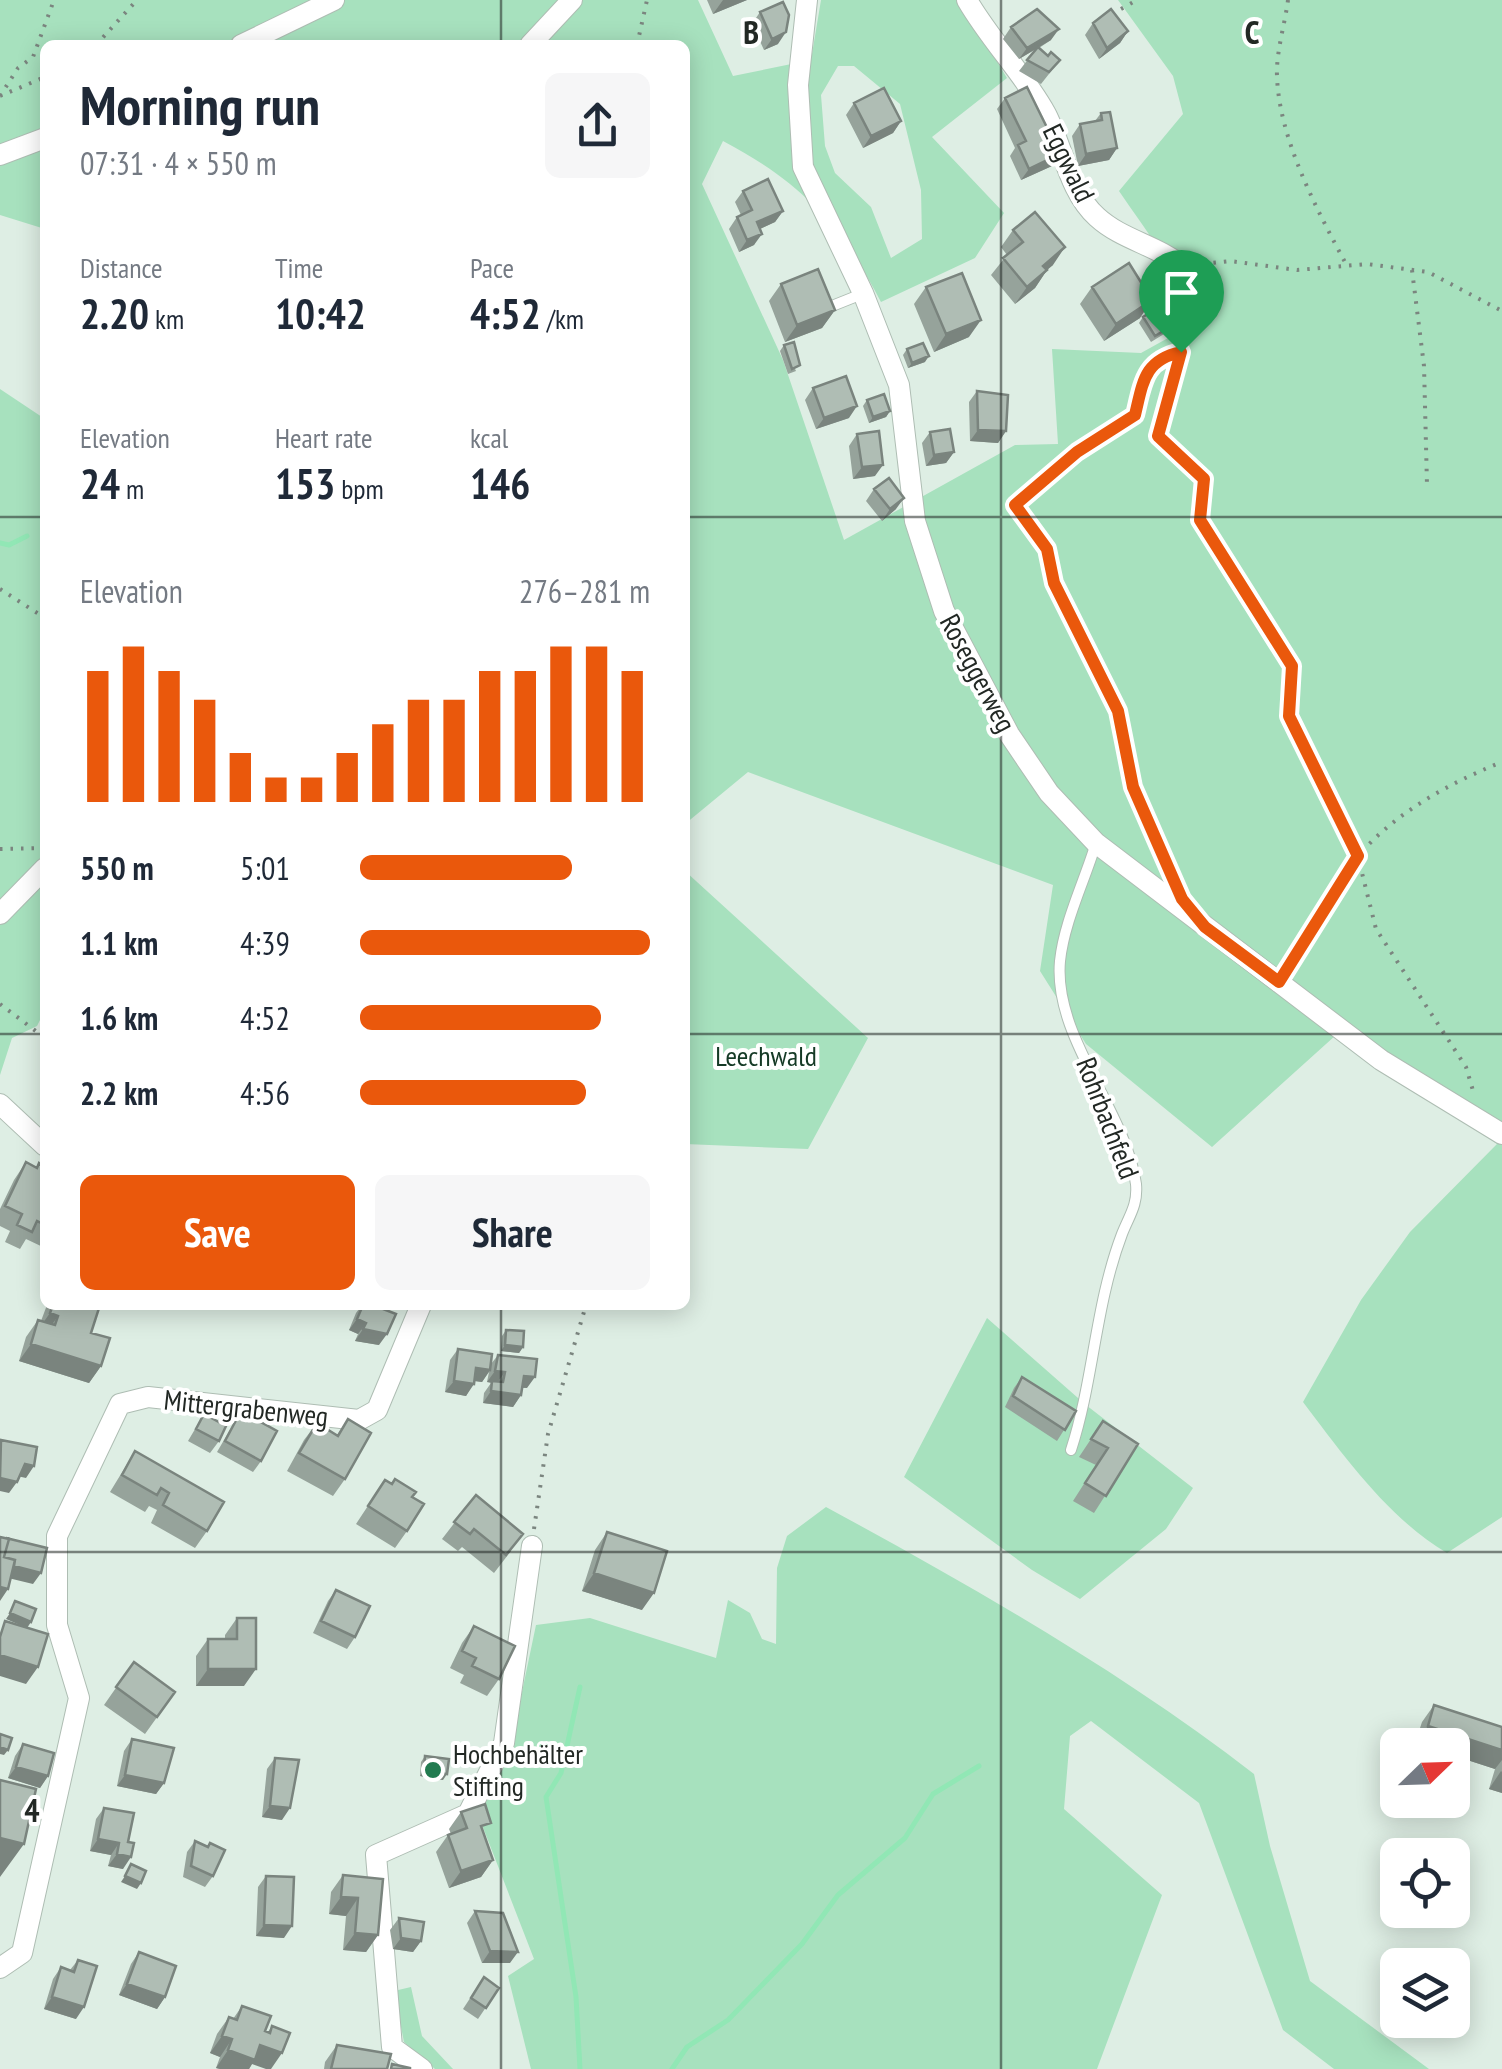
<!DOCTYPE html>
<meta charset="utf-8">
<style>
body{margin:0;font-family:"PT Sans Narrow",sans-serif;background:#f6f6f7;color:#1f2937;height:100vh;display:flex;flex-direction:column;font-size:38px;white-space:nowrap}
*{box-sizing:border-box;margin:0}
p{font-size:32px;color:#747a83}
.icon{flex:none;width:55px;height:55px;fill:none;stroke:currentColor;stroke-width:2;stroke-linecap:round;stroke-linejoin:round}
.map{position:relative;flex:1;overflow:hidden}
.side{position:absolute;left:40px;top:40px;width:650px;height:1270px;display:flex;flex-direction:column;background:#fff;border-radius:15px;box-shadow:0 5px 25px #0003}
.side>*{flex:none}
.needle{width:65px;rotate:67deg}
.tools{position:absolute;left:1380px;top:1728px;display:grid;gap:20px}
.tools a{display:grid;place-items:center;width:90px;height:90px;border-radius:15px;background:#fff;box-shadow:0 5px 25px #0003;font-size:50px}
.pin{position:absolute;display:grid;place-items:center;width:85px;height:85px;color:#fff;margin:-102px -42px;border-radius:50% 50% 50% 0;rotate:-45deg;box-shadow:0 0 10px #0007}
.pin .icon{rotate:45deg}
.round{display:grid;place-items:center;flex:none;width:105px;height:105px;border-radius:15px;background:#f6f6f7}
.headline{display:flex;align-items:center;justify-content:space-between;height:170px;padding:0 40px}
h1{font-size:55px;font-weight:800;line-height:75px}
.stats{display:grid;grid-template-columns:repeat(3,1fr);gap:15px;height:170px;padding:10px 40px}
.stats div{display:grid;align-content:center}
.stats b{font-size:42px;font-weight:800}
.stats small{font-size:28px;font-weight:400}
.stats p{font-size:28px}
.chart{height:280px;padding:20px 40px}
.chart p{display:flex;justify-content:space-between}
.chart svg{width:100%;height:180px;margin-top:10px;stroke:#ea580c;stroke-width:6}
.button{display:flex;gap:20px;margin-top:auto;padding:20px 40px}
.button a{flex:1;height:115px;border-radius:15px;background:#ea580c;color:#fff;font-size:40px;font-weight:800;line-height:115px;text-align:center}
.button a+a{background:#f6f6f7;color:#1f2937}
ul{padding:0 40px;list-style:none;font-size:32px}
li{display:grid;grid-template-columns:160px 120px 1fr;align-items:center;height:75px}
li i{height:25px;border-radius:12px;background:#ea580c}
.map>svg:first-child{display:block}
.green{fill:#a7e1be;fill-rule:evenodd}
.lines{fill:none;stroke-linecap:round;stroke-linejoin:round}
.stream{stroke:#91e7b5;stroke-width:5}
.service-casing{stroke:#aebdb3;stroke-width:12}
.minor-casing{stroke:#aebdb3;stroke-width:22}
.path{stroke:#7b857f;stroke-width:4;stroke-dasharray:2.5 8;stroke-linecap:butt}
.service{stroke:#fff;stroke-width:10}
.minor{stroke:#fff;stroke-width:20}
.wall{fill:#96a39b}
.shaded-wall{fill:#7a847e}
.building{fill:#afbdb4;stroke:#7a847e;stroke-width:2.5}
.route-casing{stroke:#fff;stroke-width:20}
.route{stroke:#ea580c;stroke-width:12}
.grid{fill:none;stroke:#222824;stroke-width:2.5;stroke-opacity:0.55}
.poi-dot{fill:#227b50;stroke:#fff;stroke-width:4}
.labels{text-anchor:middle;stroke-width:8;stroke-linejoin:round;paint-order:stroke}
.street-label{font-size:28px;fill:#222824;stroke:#fff}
.park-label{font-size:28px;fill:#153a26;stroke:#fff}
.poi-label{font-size:28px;fill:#222824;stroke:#fff;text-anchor:start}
.grid-label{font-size:32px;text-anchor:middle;font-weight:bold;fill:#222824;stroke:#fff;stroke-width:8;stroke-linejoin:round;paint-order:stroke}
</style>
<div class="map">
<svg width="1502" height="2069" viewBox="0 0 1502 2069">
<rect width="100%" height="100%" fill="#deeee4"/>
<path class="green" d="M0,0H698L733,76L811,60L821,0H960L1007,78L932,137L1004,213L975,258L881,302C840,224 801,182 723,141L702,184L783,360L844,540L1015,445L1058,444L1052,349L1141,353L1168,338C1185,272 1154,243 1119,191L1183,114L1173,76L1118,0H1502V1517L1447,1553C1388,1518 1344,1456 1303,1402L1361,1300L1410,1232L1497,1144L1336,1035L1212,1147L1086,1044L1040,971L1053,885L748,772L685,824V45H45V229L0,215ZM838,66H854L900,104L921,190L922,239L891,258L871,207L835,173L825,146L821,95Z
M0,389L45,419V1010L37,1026L12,1038L0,1075Z
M685,871L868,1038L808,1149L685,1144Z
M987,1318L1086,1405L1193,1488L1166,1529L1080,1599L1032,1570L904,1477Z
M826,1507C970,1585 1125,1674 1254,1774L1270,1846L1310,1981L1429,2069H1334L1283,2030L1199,1803L1091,1721L1070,1736L1064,1809L1162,1895L1097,2069H531L508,1976L534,1959L477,1812L510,1749L536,1625L590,1618L716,1658L728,1600L750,1613L762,1639L776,1644L777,1568L787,1536Z
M411,1987L422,2036L453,2069H435L404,2042L394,1991Z"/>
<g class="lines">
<path class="stream" d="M0,543L9,545L27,536
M580,2069L576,1997L546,1797L561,1773L580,1687
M672,2069L687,2047L728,2020L802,1944L838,1895L905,1838L933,1794L979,1766"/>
<defs>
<path id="service" d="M822,310L862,294
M1071,1450C1094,1379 1095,1305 1122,1234C1129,1216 1138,1205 1136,1184C1126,1111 1053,1037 1060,961C1064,922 1085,880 1096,843"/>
<path id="minor" d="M807,0L798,85L803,167L863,293L899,385L915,521L944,611L1009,734L1049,793L1096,843L1381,1060L1502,1134
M967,0C990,40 1024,74 1046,114C1063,147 1069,192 1097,217C1122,240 1157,245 1183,267L1187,297
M241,45L334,0
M530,45L572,0
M0,155L45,138
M0,914L45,868
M0,1104L45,1146
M0,1968L22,1953L79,1698L57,1625V1536L120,1404L148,1397L359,1420L377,1410L421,1305
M422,2069L392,2047L376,1855L468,1814L476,1798L504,1743L532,1546"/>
</defs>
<use href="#service" class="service-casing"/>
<use href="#minor" class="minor-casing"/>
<path class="path" d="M1288,0C1285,24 1276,52 1277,76C1279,139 1317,210 1346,264
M1121,9L1137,0
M96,45L137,0
M637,45L647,0
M0,96L18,68L33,57L54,0
M0,96L45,77
M1203,264L1230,261L1297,270L1367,264L1428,272L1502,311
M1412,270L1424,366L1427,485
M1181,352L1158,437L1203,479L1200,520L1292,666L1289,716L1358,857L1376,929L1466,1067L1474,1094
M0,589L45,618
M0,849L40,848
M1172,875L1133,787L1118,711L1053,583L1047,549L1015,505L1077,452L1135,415C1143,382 1144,360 1181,352L1185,317
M1289,966C1309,936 1324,901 1345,872C1384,819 1442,786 1502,762
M0,1004L45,1038
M534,1529L548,1434L586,1305"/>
<use href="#service" class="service"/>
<use href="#minor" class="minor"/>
</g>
<path class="wall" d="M707,0H747L713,14Z
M760,12L778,44L764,50L752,24Z
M1093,23L1128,31L1120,43L1099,59L1085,35Z
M1011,27L1051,40L1039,48L1048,56L1060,60L1041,84L1019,71L1036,49L1019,59L1003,39Z
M1005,98L1060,154L1052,166L1021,180L1010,156L1015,148L997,109Z
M854,103L901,121L893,133L863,148L846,115Z
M1101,113L1117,148L1109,160L1078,166L1072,136L1080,124L1095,121Z
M743,191L783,211L775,222L760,229L754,245L739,252L729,229L737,217L741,215L735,202Z
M1013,230L1053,265L1047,270L1035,288L1015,304L991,275L1007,255L1001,247Z
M781,284L835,310L822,328L785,342L769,301Z
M926,287L969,337L934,352L914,304Z
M1092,287L1140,318L1104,341L1080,304Z
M1143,317L1168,328L1164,334L1151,342L1139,323Z
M784,345L796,371L788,374L780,351Z
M907,349L925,362L908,368L903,355Z
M813,388L849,418L816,429L805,400Z
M977,391L1006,431L998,443L970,441L969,402Z
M867,400L890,411L886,417L869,423L863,406Z
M930,432L954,452L946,463L926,466L922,443Z
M857,434L875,476L853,479L849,446Z
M874,489L896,509L882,521L866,501Z
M26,1162L36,1167L45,1168V1248L26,1239L20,1249L5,1242L10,1231L0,1226V1209L14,1180Z
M47,1305H100L91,1333L101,1366L89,1383L19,1361L26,1337L38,1320L41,1321Z
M362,1305H373L379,1345L355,1341L358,1334L349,1330L356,1313Z
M506,1330L523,1347L519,1353L501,1351L502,1336Z
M458,1349L491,1364L498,1355L527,1388H522L521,1395L513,1407L483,1403L484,1393L491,1383L487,1382L489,1372L482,1382L474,1381L466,1396L445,1392L450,1360Z
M1022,1377L1076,1411L1057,1441L1005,1407L1014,1388Z
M241,1411L261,1461L253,1472L217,1452Z
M204,1414L219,1441L210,1453L188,1441Z
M348,1419L345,1479L333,1496L287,1471L304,1440L317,1423L337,1435Z
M1103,1421L1138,1444L1094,1513L1073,1501L1096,1465L1079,1457Z
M135,1451L207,1531L195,1548L151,1523L157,1510L149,1506L145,1512L110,1492Z
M385,1480L412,1497L407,1531L395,1548L356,1524Z
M476,1495L511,1551L494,1573L462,1547L458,1551L442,1539Z
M607,1532L642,1610L582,1591L595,1550Z
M336,1590L355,1637L347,1649L313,1633L328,1601Z
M237,1618L244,1686H196V1656L208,1639H225V1635Z
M474,1626L499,1679L487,1696L460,1683L464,1675L450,1668L462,1643Z
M134,1662L175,1692L145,1734L104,1705Z
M1434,1705L1502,1727V1793L1489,1789L1495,1769L1415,1743L1422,1722Z
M132,1739L164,1783L156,1794L117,1786L124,1751Z
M23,1744L48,1776L40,1788L8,1778L15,1756Z
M425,1756L443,1780L420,1776L421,1762Z
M275,1758L282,1820L262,1817L267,1769Z
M104,1808L128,1842L123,1869L108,1866L111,1855L90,1851L96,1819Z
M461,1812L483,1833L493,1860L481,1877L449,1888L436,1852L448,1835L451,1834L449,1829Z
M195,1841L213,1876L205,1887L183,1877L187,1852Z
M343,1875L378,1935L366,1952L343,1950L346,1916L329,1914L331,1892Z
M266,1876L284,1938L256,1936L258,1887Z
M475,1911L510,1963H482L467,1923Z
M399,1918L421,1941L413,1952L393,1949L390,1930Z
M139,1952L165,1997L157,2009L119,1995L131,1964Z
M78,1960L76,2019L44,2009L53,1979L61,1967L70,1970Z
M484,1977L499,1988L478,2019L463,2009Z
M242,2006L265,2031L268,2032L272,2026L290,2033L252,2064L249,2069H220L216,2068L220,2057L210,2053L217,2034L229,2017L233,2019Z
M337,2045L387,2069H324L325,2062Z"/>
<path class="shaded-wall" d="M723,0H747L713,14Z
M1059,29L1051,40L1019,59L1027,48Z
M1128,31L1120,43L1099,59L1107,48Z
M786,32L778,44L764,50L772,39Z
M901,121L893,133L863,148L871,136Z
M1117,148L1109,160L1078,166L1086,154Z
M1060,154L1052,166L1021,180L1029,169Z
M783,211L775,222L749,234L757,222Z
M762,234L754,245L739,252L747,240Z
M1065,247L1053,265L1031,283L1043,266Z
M1047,270L1035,288L1015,304L1027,287Z
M1152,300L1140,318L1104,341L1116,324Z
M835,310L822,328L785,342L797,325Z
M981,320L969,337L934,352L946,334Z
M929,356L925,362L908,368L912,363Z
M857,406L849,418L816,429L824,418Z
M890,411L886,417L869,423L873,417Z
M978,430L1006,431L998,443L970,441Z
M954,452L946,463L926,466L934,455Z
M883,465L875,476L853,479L862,467Z
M904,498L896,509L882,521L890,509Z
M50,1313L58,1316L46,1333L38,1330Z
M357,1319L366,1323L358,1334L349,1330Z
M363,1329L387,1334L379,1345L355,1341Z
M31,1344L101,1366L89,1383L19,1361Z
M505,1345L523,1347L519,1353L501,1351Z
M476,1368L490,1370L482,1382L468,1380Z
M495,1371L505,1372L497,1383L487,1382Z
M524,1376L535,1377L527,1388L516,1387Z
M454,1381L474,1384L466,1396L445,1392Z
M491,1391L521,1395L513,1407L483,1403Z
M25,1464L34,1466L26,1478L17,1476Z
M0,1478L17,1482L9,1493L0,1491Z
M0,1563L41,1573L33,1584L0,1576Z
M594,1573L654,1593L642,1610L582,1591Z
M0,1587L8,1589L0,1601Z
M10,1613L31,1622L27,1628L6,1619Z
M0,1655L38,1667L26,1684L0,1676Z
M208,1669H256L244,1686H196Z
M1428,1726L1502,1750V1760L1495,1769L1452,1755V1745H1421L1415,1743Z
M0,1747L8,1750L4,1755L0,1754Z
M16,1767L48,1776L40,1788L8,1778Z
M424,1771L447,1774L443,1780L420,1776Z
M1501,1771L1502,1772V1793L1489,1789Z
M125,1775L164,1783L156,1794L117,1786Z
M270,1806L290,1808L282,1820L262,1817Z
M0,1838L24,1844L0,1877Z
M98,1839L119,1843L111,1855L90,1851Z
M117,1854L131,1857L123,1869L108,1866Z
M493,1860L481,1877L449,1888L461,1871Z
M125,1876L141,1883L137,1889L121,1882Z
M341,1897L358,1898L346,1916L329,1914Z
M264,1925L292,1926L284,1938L256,1936Z
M355,1933L378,1935L366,1952L343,1950Z
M401,1938L421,1941L413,1952L393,1949Z
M490,1951L518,1952L510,1963H482Z
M127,1984L165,1997L157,2009L119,1995Z
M52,1997L84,2007L76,2019L44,2009Z
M222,2036L232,2039L220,2057L210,2053Z
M260,2045L282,2053L271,2069H266L252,2064L249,2069H220L216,2068L228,2050Z"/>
<path class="building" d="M783,2L789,15L786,32L772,39L760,12Z
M1037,9L1059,29L1027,48L1011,27Z
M1111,9L1128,31L1107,48L1093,23Z
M1038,47L1048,56L1051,52L1060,60L1049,72L1027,60Z
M1027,87L1060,154L1029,169L1018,145L1026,141L1005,98Z
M884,88L901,121L871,136L854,103Z
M1110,112L1117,148L1086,154L1080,124L1102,120L1101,113Z
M768,179L783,211L757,222L762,234L747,240L737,217L752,210L743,191Z
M1035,212L1065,247L1043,266L1047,270L1027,287L1003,258L1023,242L1013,230Z
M1129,263L1152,300L1116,324L1092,287Z
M818,269L835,310L797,325L781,284Z
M962,273L981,320L946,334L926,287Z
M1156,309L1168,328L1155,336L1143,317Z
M794,342L800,365L792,369L784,345Z
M923,343L929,356L912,363L907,349Z
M846,376L857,406L824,418L813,388Z
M977,391L1008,395L1006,431L978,430Z
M884,394L890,411L873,417L867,400Z
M950,429L954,452L934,455L930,432Z
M879,431L883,465L862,467L857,434Z
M889,478L904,498L890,509L874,489Z
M26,1162L37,1168L39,1163L45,1168V1225L37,1221L32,1232L17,1225L22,1214L5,1206Z
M53,1305H100L91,1333L110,1338L101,1366L31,1344L38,1320L55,1325L58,1316L50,1313Z
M363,1305H373L396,1314L387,1334L363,1329L366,1323L357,1319Z
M506,1330L524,1331L523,1347L505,1345Z
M458,1349L492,1354L490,1370L476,1368L474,1384L454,1381Z
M498,1355L537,1359L535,1377L524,1376L521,1395L491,1391L492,1381L503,1382L505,1372L495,1371Z
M1022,1377L1076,1411L1065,1430L1013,1396Z
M241,1411L277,1431L261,1461L225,1441Z
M204,1414L226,1426L219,1441L196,1429Z
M348,1419L371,1433L345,1479L299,1453L317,1423L338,1436Z
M1103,1421L1138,1444L1106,1496L1085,1483L1108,1448L1091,1439Z
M1,1440L37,1447L34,1466L25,1464L17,1482L0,1478Z
M135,1451L224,1502L207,1531L163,1505L169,1493L161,1488L157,1495L122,1475Z
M395,1479L416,1492L412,1497L424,1504L407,1531L368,1506L385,1480L392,1484Z
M476,1495L523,1534L506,1555L474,1529L470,1534L454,1522Z
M607,1532L667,1551L654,1593L594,1573Z
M0,1537L9,1539L4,1557L15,1560L8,1589L0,1587Z
M6,1538L47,1548L41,1573L14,1566L15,1560L4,1557L9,1539Z
M336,1590L370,1606L355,1637L321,1621Z
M15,1601L36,1609L31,1622L10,1613Z
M237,1618H256V1669H208V1639H237Z
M5,1621L48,1634L38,1667L0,1655V1637Z
M474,1626L515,1646L499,1679L472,1666L476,1658L462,1651Z
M134,1662L175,1692L157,1717L116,1687Z
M1434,1705L1502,1727V1750L1428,1726Z
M0,1734L12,1738L8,1750L0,1747Z
M132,1739L174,1748L164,1783L125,1775Z
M23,1744L54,1753L48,1776L16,1767Z
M425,1756L449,1759L447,1774L424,1771Z
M275,1758L299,1760L290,1808L270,1806Z
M0,1780L36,1789L24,1844L0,1838Z
M485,1804L491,1823L481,1826L493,1860L461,1871L448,1835L467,1828L461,1812Z
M104,1808L134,1813L128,1842L134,1843L131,1857L117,1854L119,1843L98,1839Z
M195,1841L208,1847L210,1843L225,1850L213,1876L191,1866Z
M131,1864L146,1871L141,1883L125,1876Z
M343,1875L383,1879L378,1935L355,1933L358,1898L341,1897Z
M266,1876L294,1877L292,1926L264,1925Z
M475,1911L503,1913L518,1952L490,1951Z
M399,1918L424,1922L421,1941L401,1938Z
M139,1952L176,1966L165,1997L127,1984Z
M78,1960L97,1966L84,2007L52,1997L61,1967L74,1972Z
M484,1977L499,1988L486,2008L471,1998Z
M242,2006L271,2016L265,2031L270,2033L272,2026L290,2033L282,2053L260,2045L255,2060L228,2050L232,2039L222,2036L229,2017L237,2020Z
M337,2045L391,2054L387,2069H331Z
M392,2064L410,2068V2069H391Z"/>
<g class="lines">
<defs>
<path id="route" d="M1181,352L1158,436L1204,479L1200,520L1292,666L1289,716L1358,856L1279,982L1205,927L1182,899L1133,787L1118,711L1054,583L1047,549L1015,505L1077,452L1135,415C1143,382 1144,360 1181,352Z"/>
</defs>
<use href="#route" class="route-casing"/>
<use href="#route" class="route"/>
</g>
<path class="grid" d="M501,0V45M1001,0V2069M0,517H45M685,517H1502M0,1034H45M685,1034H1502M501,1305V2069M0,1552H1502"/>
<circle class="poi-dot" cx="433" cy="1770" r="10"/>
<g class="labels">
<g class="street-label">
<text transform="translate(1069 163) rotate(64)" y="10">Eggwald</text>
<text transform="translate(978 673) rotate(62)" y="10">Roseggerweg</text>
<text transform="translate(1108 1118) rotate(69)" y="10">Rohrbachfeld</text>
<text transform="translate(246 1408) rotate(6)" y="10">Mittergrabenweg</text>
</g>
<g class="park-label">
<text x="766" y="1066">Leechwald</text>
</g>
<g class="poi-label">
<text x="453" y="1764">Hochbehälter<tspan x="453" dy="32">Stifting</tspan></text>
</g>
</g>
<g class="grid-label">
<text x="751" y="44">B</text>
<text x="1252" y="44">C</text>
<text x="32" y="1822">4</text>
</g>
</svg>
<div class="tools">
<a><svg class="needle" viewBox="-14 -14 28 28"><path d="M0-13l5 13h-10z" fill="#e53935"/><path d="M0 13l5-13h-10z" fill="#747a83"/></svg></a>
<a><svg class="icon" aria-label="locate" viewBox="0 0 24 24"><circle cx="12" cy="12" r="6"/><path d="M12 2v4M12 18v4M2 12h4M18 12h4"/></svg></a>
<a><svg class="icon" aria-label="layers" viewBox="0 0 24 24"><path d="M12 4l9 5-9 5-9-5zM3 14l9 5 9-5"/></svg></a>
</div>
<div class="pin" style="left:1181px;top:352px;background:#1e9e55"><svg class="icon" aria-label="arrive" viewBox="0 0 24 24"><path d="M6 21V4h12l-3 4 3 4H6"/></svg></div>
<section class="side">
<div class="headline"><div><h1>Morning run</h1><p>07:31 · 4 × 550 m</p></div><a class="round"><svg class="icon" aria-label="share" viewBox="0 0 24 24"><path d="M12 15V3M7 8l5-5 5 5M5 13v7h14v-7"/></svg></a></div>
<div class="stats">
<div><p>Distance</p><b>2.20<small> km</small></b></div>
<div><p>Time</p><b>10:42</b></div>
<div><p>Pace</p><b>4:52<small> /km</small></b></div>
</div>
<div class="stats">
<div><p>Elevation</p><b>24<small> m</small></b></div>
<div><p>Heart rate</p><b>153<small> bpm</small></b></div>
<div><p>kcal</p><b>146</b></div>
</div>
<div class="chart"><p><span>Elevation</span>276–281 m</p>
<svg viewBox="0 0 160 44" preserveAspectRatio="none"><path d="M5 44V12M15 44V6M25 44V12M35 44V19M45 44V32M55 44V38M65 44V38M75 44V32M85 44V25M95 44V19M105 44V19M115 44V12M125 44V12M135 44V6M145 44V6M155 44V12"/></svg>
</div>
<ul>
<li><b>550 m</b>5:01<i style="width:73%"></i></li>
<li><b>1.1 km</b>4:39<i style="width:100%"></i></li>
<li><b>1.6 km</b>4:52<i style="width:83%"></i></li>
<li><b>2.2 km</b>4:56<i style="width:78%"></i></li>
</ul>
<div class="button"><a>Save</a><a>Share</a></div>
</section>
</div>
